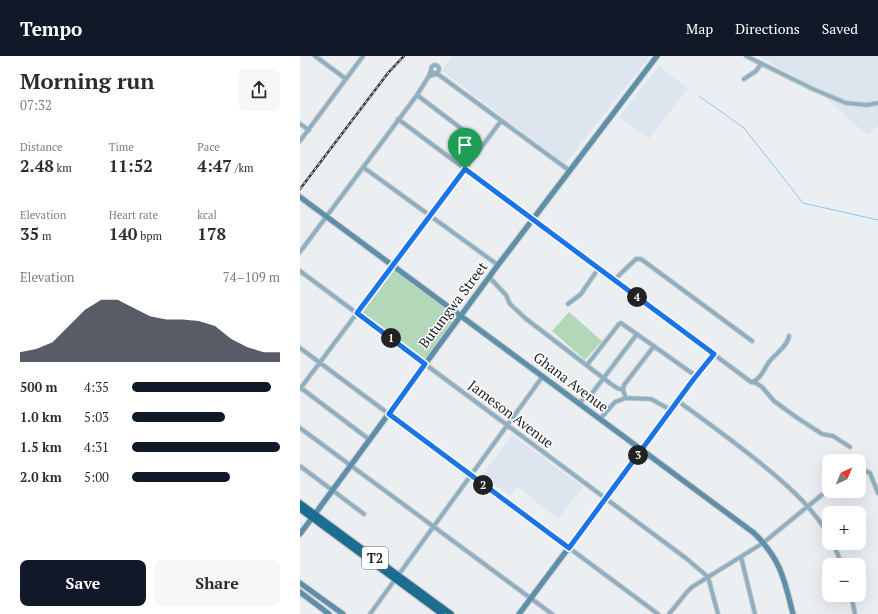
<!DOCTYPE html>
<meta charset="utf-8">
<style>
body{margin:0;font-family:"PT Serif",serif;background:#f7f7f7;color:#2b2b33;height:100vh;display:flex;flex-direction:column;font-size:15px;white-space:nowrap}
*{box-sizing:border-box;margin:0}
p{font-size:13px;color:#7c7c81}
.icon{flex:none;width:22px;height:22px;fill:none;stroke:currentColor;stroke-width:2;stroke-linecap:round;stroke-linejoin:round}
.map{position:relative;flex:1;overflow:hidden}
.drawer{display:flex;flex-direction:column;background:#fff;width:300px}
.drawer>*{flex:none}
.needle{width:26px;rotate:44deg}
.buttons{position:absolute;left:522px;top:398px;display:grid;gap:8px}
.buttons a{display:grid;place-items:center;width:44px;height:44px;border-radius:8px;background:#fff;box-shadow:0 4px 16px #0002;font-size:20px}
.pin{position:absolute;display:grid;place-items:center;width:34px;height:34px;color:#fff;margin:-41px -17px;border-radius:50% 50% 50% 0;rotate:-45deg;box-shadow:0 0 4px #0007}
.pin .icon{rotate:45deg}
.km{position:absolute;width:20px;height:20px;margin:-10px;border-radius:50%;background:#222;color:#fff;font-size:11px;line-height:20px;text-align:center}
.round{display:grid;place-items:center;flex:none;width:42px;height:42px;border-radius:8px;background:#f7f7f7}
.overview{display:flex;align-items:center;justify-content:space-between;height:68px;padding:0 20px}
h1{font-size:22px;font-weight:700;line-height:30px}
.stats{display:grid;grid-template-columns:repeat(3,1fr);gap:6px;height:68px;padding:4px 20px}
.stats div{display:grid;align-content:center}
.stats b{font-size:17px;font-weight:700}
.stats small{font-size:11px;font-weight:400}
.stats p{font-size:11px}
.chart{height:112px;padding:8px 20px}
.chart p{display:flex;justify-content:space-between}
.chart svg{width:100%;height:72px;margin-top:4px;fill:#111827;opacity:.7}
.button{display:flex;gap:8px;margin-top:auto;padding:8px 20px}
.button a{flex:1;height:46px;border-radius:8px;background:#111827;color:#fff;font-size:16px;font-weight:700;line-height:46px;text-align:center}
.button a+a{background:#f7f7f7;color:#2b2b33}
ul{padding:0 20px;list-style:none;font-size:13px}
li{display:grid;grid-template-columns:64px 48px 1fr;align-items:center;height:30px}
li i{height:10px;border-radius:5px;background:#111827}
header{display:flex;align-items:center;gap:24px;box-sizing:border-box;height:56px;padding:0 20px;background:#111827;color:#fff}
header strong{font-size:19px}
nav{display:flex;gap:22px;margin-inline-start:auto;font-size:14px}
main{display:flex;flex:1;min-height:0}
.map>svg:first-child{display:block}
.built{fill:#dde6ef}
.green{fill:#b2d8b9}
.lines{fill:none;stroke-linecap:round;stroke-linejoin:round}
.stream{stroke:#8bc6fb;stroke-width:1}
.minor-casing{stroke:#c7cacc;stroke-width:5.5}
.secondary-casing{stroke:#c7cacc;stroke-width:7}
.trunk-casing{stroke:#c7cacc;stroke-width:8}
.minor{stroke:#8eaec1;stroke-width:3.5}
.secondary{stroke:#5e8fa9;stroke-width:5}
.trunk{stroke:#1c6d90;stroke-width:5.5}
.rail-casing{stroke:#383a3b;stroke-width:2.5}
.rail{stroke:#fff;stroke-width:1;stroke-dasharray:3;stroke-linecap:butt}
.route-casing{stroke:#fff;stroke-width:8}
.route{stroke:#1a73e8;stroke-width:5}
.labels{text-anchor:middle;stroke-width:3;stroke-linejoin:round;paint-order:stroke}
.shield{fill:#fff;stroke:#626263;stroke-width:1}
.shield-label{font-size:13px;font-weight:bold;fill:#1e1f20}
.street-label{font-size:14px;fill:#1e1f20;stroke:#fff}
</style>
<header>
<strong>Tempo</strong>
<nav><a>Map</a><a>Directions</a><a>Saved</a></nav>
</header>
<main>
<section class="drawer">
<div class="overview"><div><h1>Morning run</h1><p>07:32</p></div><a class="round"><svg class="icon" aria-label="share" viewBox="0 0 24 24"><path d="M12 15V3M7 8l5-5 5 5M5 13v7h14v-7"/></svg></a></div>
<div class="stats">
<div><p>Distance</p><b>2.48<small> km</small></b></div>
<div><p>Time</p><b>11:52</b></div>
<div><p>Pace</p><b>4:47<small> /km</small></b></div>
</div>
<div class="stats">
<div><p>Elevation</p><b>35<small> m</small></b></div>
<div><p>Heart rate</p><b>140<small> bpm</small></b></div>
<div><p>kcal</p><b>178</b></div>
</div>
<div class="chart"><p><span>Elevation</span>74–109 m</p>
<svg viewBox="0 0 160 44" preserveAspectRatio="none"><path d="M0 44V38L10 36L20 32L30 22L40 12L50 6L60 6L70 11L80 16L90 18L100 18L110 19L120 22L130 30L140 35L150 38L160 38V44z"/></svg>
</div>
<ul>
<li><b>500 m</b>4:35<i style="width:94%"></i></li>
<li><b>1.0 km</b>5:03<i style="width:63%"></i></li>
<li><b>1.5 km</b>4:31<i style="width:100%"></i></li>
<li><b>2.0 km</b>5:00<i style="width:66%"></i></li>
</ul>
<div class="button"><a>Save</a><a>Share</a></div>
</section>
<div class="map">
<svg width="578" height="558" viewBox="0 0 578 558">
<rect width="100%" height="100%" fill="#eceff2"/>
<path class="built" d="M151,0H350L265,108L142,15Z
M459,0H578V70L567,79L516,33Z
M359,10L388,33L349,83L319,61Z
M212,379L283,431L258,463L217,430L210,440L182,419Z"/>
<path class="green" d="M93,213L158,260L126,304L61,257Z
M269,256L302,285L285,304L252,275Z"/>
<g class="lines">
<path class="stream" d="M399,40L444,72L503,147L578,164"/>
<defs>
<path id="minor" d="M15,0L46,23
M446,0L513,33L546,47L567,49L578,47
M131 13a4 4 0 1 1 8 0a4 4 0 1 1-8 0Z
M129,20L136,18L139,19L270,115
M444,23L456,15L461,8
M117,39L183,89
M98,63L451,326L456,327L462,331L474,345L496,361L522,378L533,380L550,391
M0,68L9,74
M0,85L63,0
M63,111L198,209
M0,196L117,39L129,20L131,14
M0,215L387,503L408,521L418,558
M189,221L206,239L210,248L225,262L311,328L317,332L323,334
M314,224L336,203H341L452,285
M268,248L281,238L298,213
M0,292L358,558
M287,309L319,268L321,267L396,320
M452,326C461,323 464,313 469,306C475,298 488,290 489,280
M1,332L70,384
M0,333L201,65
M326,342L323,334L324,329L354,290
M378,345C404,364 429,382 454,402C483,425 510,448 529,479
M280,348L282,344L290,340L337,278
M300,363L315,346L326,342L351,343L371,354
M0,372L252,558
M342,394L393,324L414,298
M0,410L64,458
M559,412L570,417L578,437
M533,487L542,509
M441,501L455,558
M551,539L555,558
M70,558L243,320
M369,558L387,536L392,531L463,487L529,433"/>
<path id="secondary" d="M0,141L454,477C481,504 484,522 493,558
M15,458L198,209L357,0
M0,478L12,462
M0,527L43,558
M0,536L29,558
M219,558L342,394"/>
<path id="trunk" d="M0,447L151,558
M0,453L142,558"/>
</defs>
<use href="#minor" class="minor-casing"/>
<use href="#secondary" class="secondary-casing"/>
<use href="#trunk" class="trunk-casing"/>
<use href="#minor" class="minor"/>
<use href="#secondary" class="secondary"/>
<use href="#trunk" class="trunk"/>
<defs>
<path id="rail" d="M0,133L88,17L104,0"/>
</defs>
<use href="#rail" class="rail-casing"/>
<use href="#rail" class="rail"/>
</g>
<g class="lines">
<defs>
<path id="route" d="M165,113L414,298L393,324L269,492L89,358L125,308L57,257Z"/>
</defs>
<use href="#route" class="route-casing"/>
<use href="#route" class="route"/>
</g>
<g class="labels">
<rect class="shield" x="62" y="491" width="26" height="22" rx="3"/>
<g class="shield-label">
<text x="75" y="507">T2</text>
</g>
<g class="street-label">
<text transform="translate(153 249) rotate(-53)" y="5">Butungwa Street</text>
<text transform="translate(271 326) rotate(37)" y="5">Ghana Avenue</text>
<text transform="translate(211 358) rotate(37)" y="5">Jameson Avenue</text>
</g>
</g>
</svg>
<div class="buttons">
<a><svg class="needle" viewBox="-14 -14 28 28"><path d="M0-13l5 13h-10z" fill="#e53935"/><path d="M0 13l5-13h-10z" fill="#7c7c81"/></svg></a>
<a>+</a>
<a>−</a>
</div>
<div class="pin" style="left:165px;top:113px;background:#1e9e55"><svg class="icon" aria-label="arrive" viewBox="0 0 24 24"><path d="M6 21V4h12l-3 4 3 4H6"/></svg></div>
<b class="km" style="left:91px;top:282px">1</b>
<b class="km" style="left:183px;top:429px">2</b>
<b class="km" style="left:338px;top:399px">3</b>
<b class="km" style="left:337px;top:241px">4</b>
</div>
</main>
